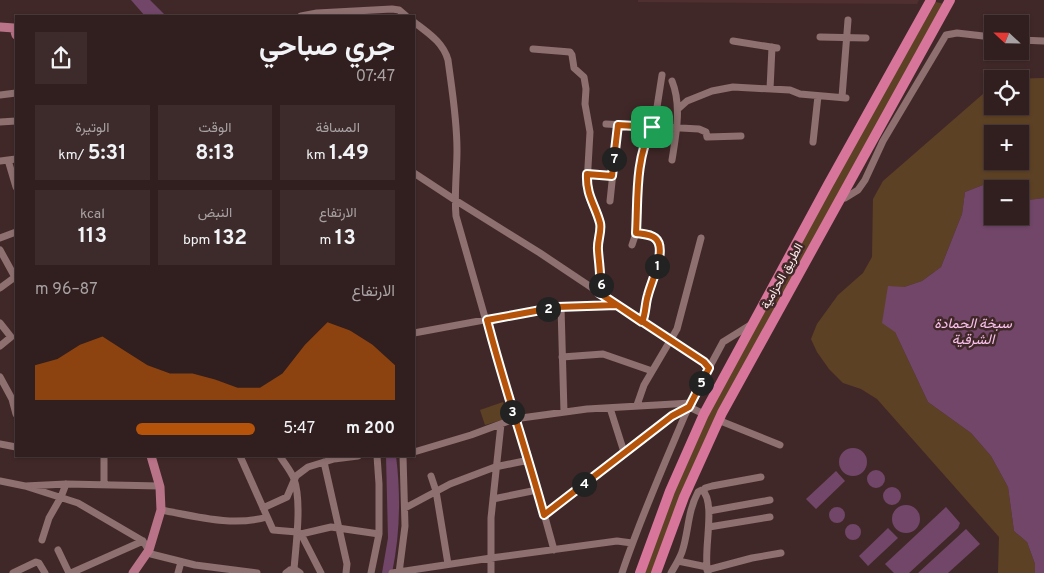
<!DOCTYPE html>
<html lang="ar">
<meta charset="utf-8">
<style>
body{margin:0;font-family:Overpass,Vazirmatn,sans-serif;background:#3d2b2b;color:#f1f3f6;direction:rtl;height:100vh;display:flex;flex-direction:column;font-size:19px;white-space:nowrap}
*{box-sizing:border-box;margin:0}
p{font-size:16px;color:#a8a2a4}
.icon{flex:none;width:28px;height:28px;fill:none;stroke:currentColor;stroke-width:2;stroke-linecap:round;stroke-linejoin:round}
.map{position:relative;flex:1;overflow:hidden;direction:ltr}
.side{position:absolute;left:15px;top:15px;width:400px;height:442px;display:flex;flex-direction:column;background:#311e1e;border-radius:0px;box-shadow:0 1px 4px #0004,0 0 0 1px #4c3c3c;direction:rtl}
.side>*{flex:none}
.needle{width:32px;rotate:292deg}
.fabs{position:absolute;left:984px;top:15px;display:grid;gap:10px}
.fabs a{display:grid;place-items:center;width:45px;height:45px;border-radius:0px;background:#311e1e;box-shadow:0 1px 4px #0004,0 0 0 1px #4c3c3c;font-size:25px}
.pin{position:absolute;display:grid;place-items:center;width:42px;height:42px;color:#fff;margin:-21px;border-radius:10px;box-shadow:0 2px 8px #0006}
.km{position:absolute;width:25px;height:25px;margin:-12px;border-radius:50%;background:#222;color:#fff;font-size:14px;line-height:25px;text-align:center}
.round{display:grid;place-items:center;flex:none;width:52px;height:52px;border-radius:0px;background:#3d2b2b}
.overview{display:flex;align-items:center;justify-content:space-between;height:85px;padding:0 20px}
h1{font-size:28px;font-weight:700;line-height:38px}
.metrics{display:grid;grid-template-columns:repeat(3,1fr);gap:8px;height:85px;padding:5px 20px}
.metrics div{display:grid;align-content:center;border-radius:0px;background:#3d2b2b;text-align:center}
.metrics b{font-size:21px;font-weight:700}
.metrics small{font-size:14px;font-weight:400}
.metrics p{font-size:14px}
.chart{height:140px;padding:10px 20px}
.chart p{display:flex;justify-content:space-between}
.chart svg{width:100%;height:90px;margin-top:5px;fill:#b45309;opacity:.7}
ul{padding:0 20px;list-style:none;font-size:16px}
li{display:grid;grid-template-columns:80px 60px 1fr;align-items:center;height:38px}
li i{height:12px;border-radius:6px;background:#b45309}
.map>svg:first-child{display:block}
.built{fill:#4f2f2f}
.green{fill:#5d4125;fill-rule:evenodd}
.water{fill:#714669}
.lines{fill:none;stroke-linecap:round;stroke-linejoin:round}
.minor{stroke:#8d706f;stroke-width:7}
.major{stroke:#b97389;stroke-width:9}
.highway{stroke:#d7759b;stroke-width:10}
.route-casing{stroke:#fff;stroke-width:10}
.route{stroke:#b45309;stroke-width:6}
.labels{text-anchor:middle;stroke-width:5;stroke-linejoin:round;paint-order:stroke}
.street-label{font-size:12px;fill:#feeded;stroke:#412828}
.water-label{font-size:14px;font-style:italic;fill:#fbc2ef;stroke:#412828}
</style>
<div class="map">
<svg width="1044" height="573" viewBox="0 0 1044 573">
<rect width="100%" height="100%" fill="#412828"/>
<path class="built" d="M638,0H919L917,4L638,2Z"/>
<path class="green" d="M936,2L944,4L764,328L652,573H643L675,487L713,403L833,182Z
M1044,78V198L1020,201V189H993L988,183L965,192L962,214L941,267L922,281L904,287L895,332L928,402L971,433L991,456L1008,487L1014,531L1027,542L1035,564V573H998L999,537L877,399L861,389L843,383L829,369L817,352L811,339L817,324L838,295L863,273L872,257L873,199L883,181L983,94L992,88V106H1020V79H1007ZM992,134H1020V161H992Z
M503,402L508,418L485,425L480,410Z"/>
<path class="water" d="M131,0H150L166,16H145Z
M988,183L993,189L992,216H1020V201L1044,198V573H1035V564L1027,542L1014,531L1008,487L991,456L971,433L928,402L895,332L882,323L888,286L904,287L922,281L941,267L962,214L965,192Z
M839 462a14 14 0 1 1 28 0a14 14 0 1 1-28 0Z
M386,456H396C401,495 400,535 392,573H382L388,538Z
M867 479a9 9 0 1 1 18 0a9 9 0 1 1-18 0Z
M836,471L845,481L816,509L806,499Z
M883 496a9 9 0 1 1 18 0a9 9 0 1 1-18 0Z
M892 519a14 14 0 1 1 28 0a14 14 0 1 1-28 0Z
M829 515a8 8 0 1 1 16 0a8 8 0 1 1-16 0Z
M946,507L960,523L958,528L909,573H894L885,564Z
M845 532a8 8 0 1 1 16 0a8 8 0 1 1-16 0Z
M888,528L898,538L868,566L859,556Z
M966,529L980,544L948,573H918Z"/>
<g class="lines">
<path class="minor" d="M301,16L317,13L392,9L399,10L406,16
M414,22C428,33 443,42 448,60C452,90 457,119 457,150C457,172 454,193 456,216L514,419L527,452L554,550
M820,37L866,38
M1020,40L1044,41
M733,41L777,48
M533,49L570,52L572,55L574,68L584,77L586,89L585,104L590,132L587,184L590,200L600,224L598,249L602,279L599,293
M770,89L772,47
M0,95L16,93
M842,97L848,20
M678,109L687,101L712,91L733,87L790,90L800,94L846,98
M0,122L16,121
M606,124L699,129L706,132L707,137L741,136
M813,142L818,96
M8,160L16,187
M672,160C676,134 682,106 672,81
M0,161L16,159
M414,173L455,200L540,253L709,366C706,381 692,400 685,415C663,467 640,519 622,573
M587,174L612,176
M841,197L845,198L858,190L865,180L883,141L946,35L957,33L992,37
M610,201L618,125
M636,233C642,234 650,234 655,238C668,248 651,282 648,295C645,304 646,313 643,322
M0,238L16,232
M632,245L636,233L638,211L636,200L641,159L655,120L662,75
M0,250L16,279
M0,288L15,277
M561,307L564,412
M0,323L11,337L0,346
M414,333L549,308L617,305
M562,357L603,354L652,371
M709,368L723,342L752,324
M0,377L12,399L16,414
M637,405L644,385L677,329L701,238
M610,408L624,452
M718,420L780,445
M0,444L16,447
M414,452L471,435L514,419L587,409L691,403
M104,456V485
M240,456L273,530L297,532L301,534L321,573
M280,456C284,463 291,471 294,479C302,502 296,544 294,569
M324,462L347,564L346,573
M431,476L436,491L448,564
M0,481L25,486L66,484L160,486
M25,486L78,503L143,541L151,554L195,565L257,573
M704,491L705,488L712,486L761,477
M493,499L537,490
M263,508L287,497L296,476L308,467L334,459L358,456
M405,508L450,484L495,467L529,460
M161,510C195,516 232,527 267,517
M709,511L770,500
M544,515L672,416L689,407L704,414
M709,527L770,517
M301,534L331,527L379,534
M42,540L49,518L61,497L66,484
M58,550L69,573
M678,561L707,567
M707,570L752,558L781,553
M13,573L36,562L39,563L45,573
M71,573L143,541
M178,573L181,562
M286,573L290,570L294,569L300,573
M371,573L379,534V484L377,456
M392,573L491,558L617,541L632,543
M399,573L405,526L403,456
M491,573V518L501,424
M671,573C675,566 679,560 682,552C689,531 687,513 698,492L702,490C717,502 702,555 708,573"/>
<path class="major" d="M0,27L14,28L16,35
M133,573L149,550L161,510L160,487L151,456"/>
<path class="highway" d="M640,573L670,491L704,414L828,185L931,0
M656,573L684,497L722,413L950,0"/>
</g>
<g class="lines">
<defs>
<path id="route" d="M652,127C635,160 638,197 636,233C642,234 650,234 655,238C668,248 651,282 648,295C645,304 646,313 642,322L617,305L557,307L487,320C504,386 526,449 544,515L672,416L689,407L709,368L704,362L599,293C602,276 599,267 598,250C597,241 602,231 600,223C595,204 586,196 587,174L612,176L618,125L652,127"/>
</defs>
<use href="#route" class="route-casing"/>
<use href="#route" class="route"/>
</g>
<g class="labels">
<g class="street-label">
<text transform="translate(782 276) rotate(-61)" y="4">الطريق الحزامية</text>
</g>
<g class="water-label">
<text x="973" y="328">سبخة الحمادة<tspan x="973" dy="16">الشرقية</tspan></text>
</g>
</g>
</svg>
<div class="fabs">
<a><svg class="needle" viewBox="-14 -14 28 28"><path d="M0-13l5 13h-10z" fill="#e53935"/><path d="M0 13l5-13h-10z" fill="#a8a2a4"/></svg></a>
<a><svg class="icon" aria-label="locate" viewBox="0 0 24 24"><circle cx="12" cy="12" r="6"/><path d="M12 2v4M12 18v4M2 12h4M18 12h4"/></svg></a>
<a>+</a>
<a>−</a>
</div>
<div class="pin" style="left:652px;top:127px;background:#1e9e55"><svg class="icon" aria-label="arrive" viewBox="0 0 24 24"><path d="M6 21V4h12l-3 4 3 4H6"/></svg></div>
<b class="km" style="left:657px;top:266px">1</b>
<b class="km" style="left:548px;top:309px">2</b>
<b class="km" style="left:512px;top:412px">3</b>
<b class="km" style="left:584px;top:484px">4</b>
<b class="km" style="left:701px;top:383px">5</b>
<b class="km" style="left:601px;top:285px">6</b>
<b class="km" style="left:614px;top:159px">7</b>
<section class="side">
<div class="overview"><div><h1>جري صباحي</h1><p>07:47</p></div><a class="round"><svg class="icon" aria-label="share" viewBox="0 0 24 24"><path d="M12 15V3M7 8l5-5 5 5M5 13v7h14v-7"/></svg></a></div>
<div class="metrics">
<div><p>المسافة</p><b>1.49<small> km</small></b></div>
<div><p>الوقت</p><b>8:13</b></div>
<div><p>الوتيرة</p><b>5:31<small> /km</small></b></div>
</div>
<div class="metrics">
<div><p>الارتفاع</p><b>13<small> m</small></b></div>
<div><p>النبض</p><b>132<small> bpm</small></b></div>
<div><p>kcal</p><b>113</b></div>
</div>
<div class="chart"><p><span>الارتفاع</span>87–96 m</p>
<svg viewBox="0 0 160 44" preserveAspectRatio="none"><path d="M0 44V27L10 24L20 17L30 13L40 20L50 27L60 31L70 31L80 34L90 38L100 38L110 31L120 17L130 6L140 10L150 17L160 27V44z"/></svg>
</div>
<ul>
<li><b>200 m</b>5:47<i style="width:54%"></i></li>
</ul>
</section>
</div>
